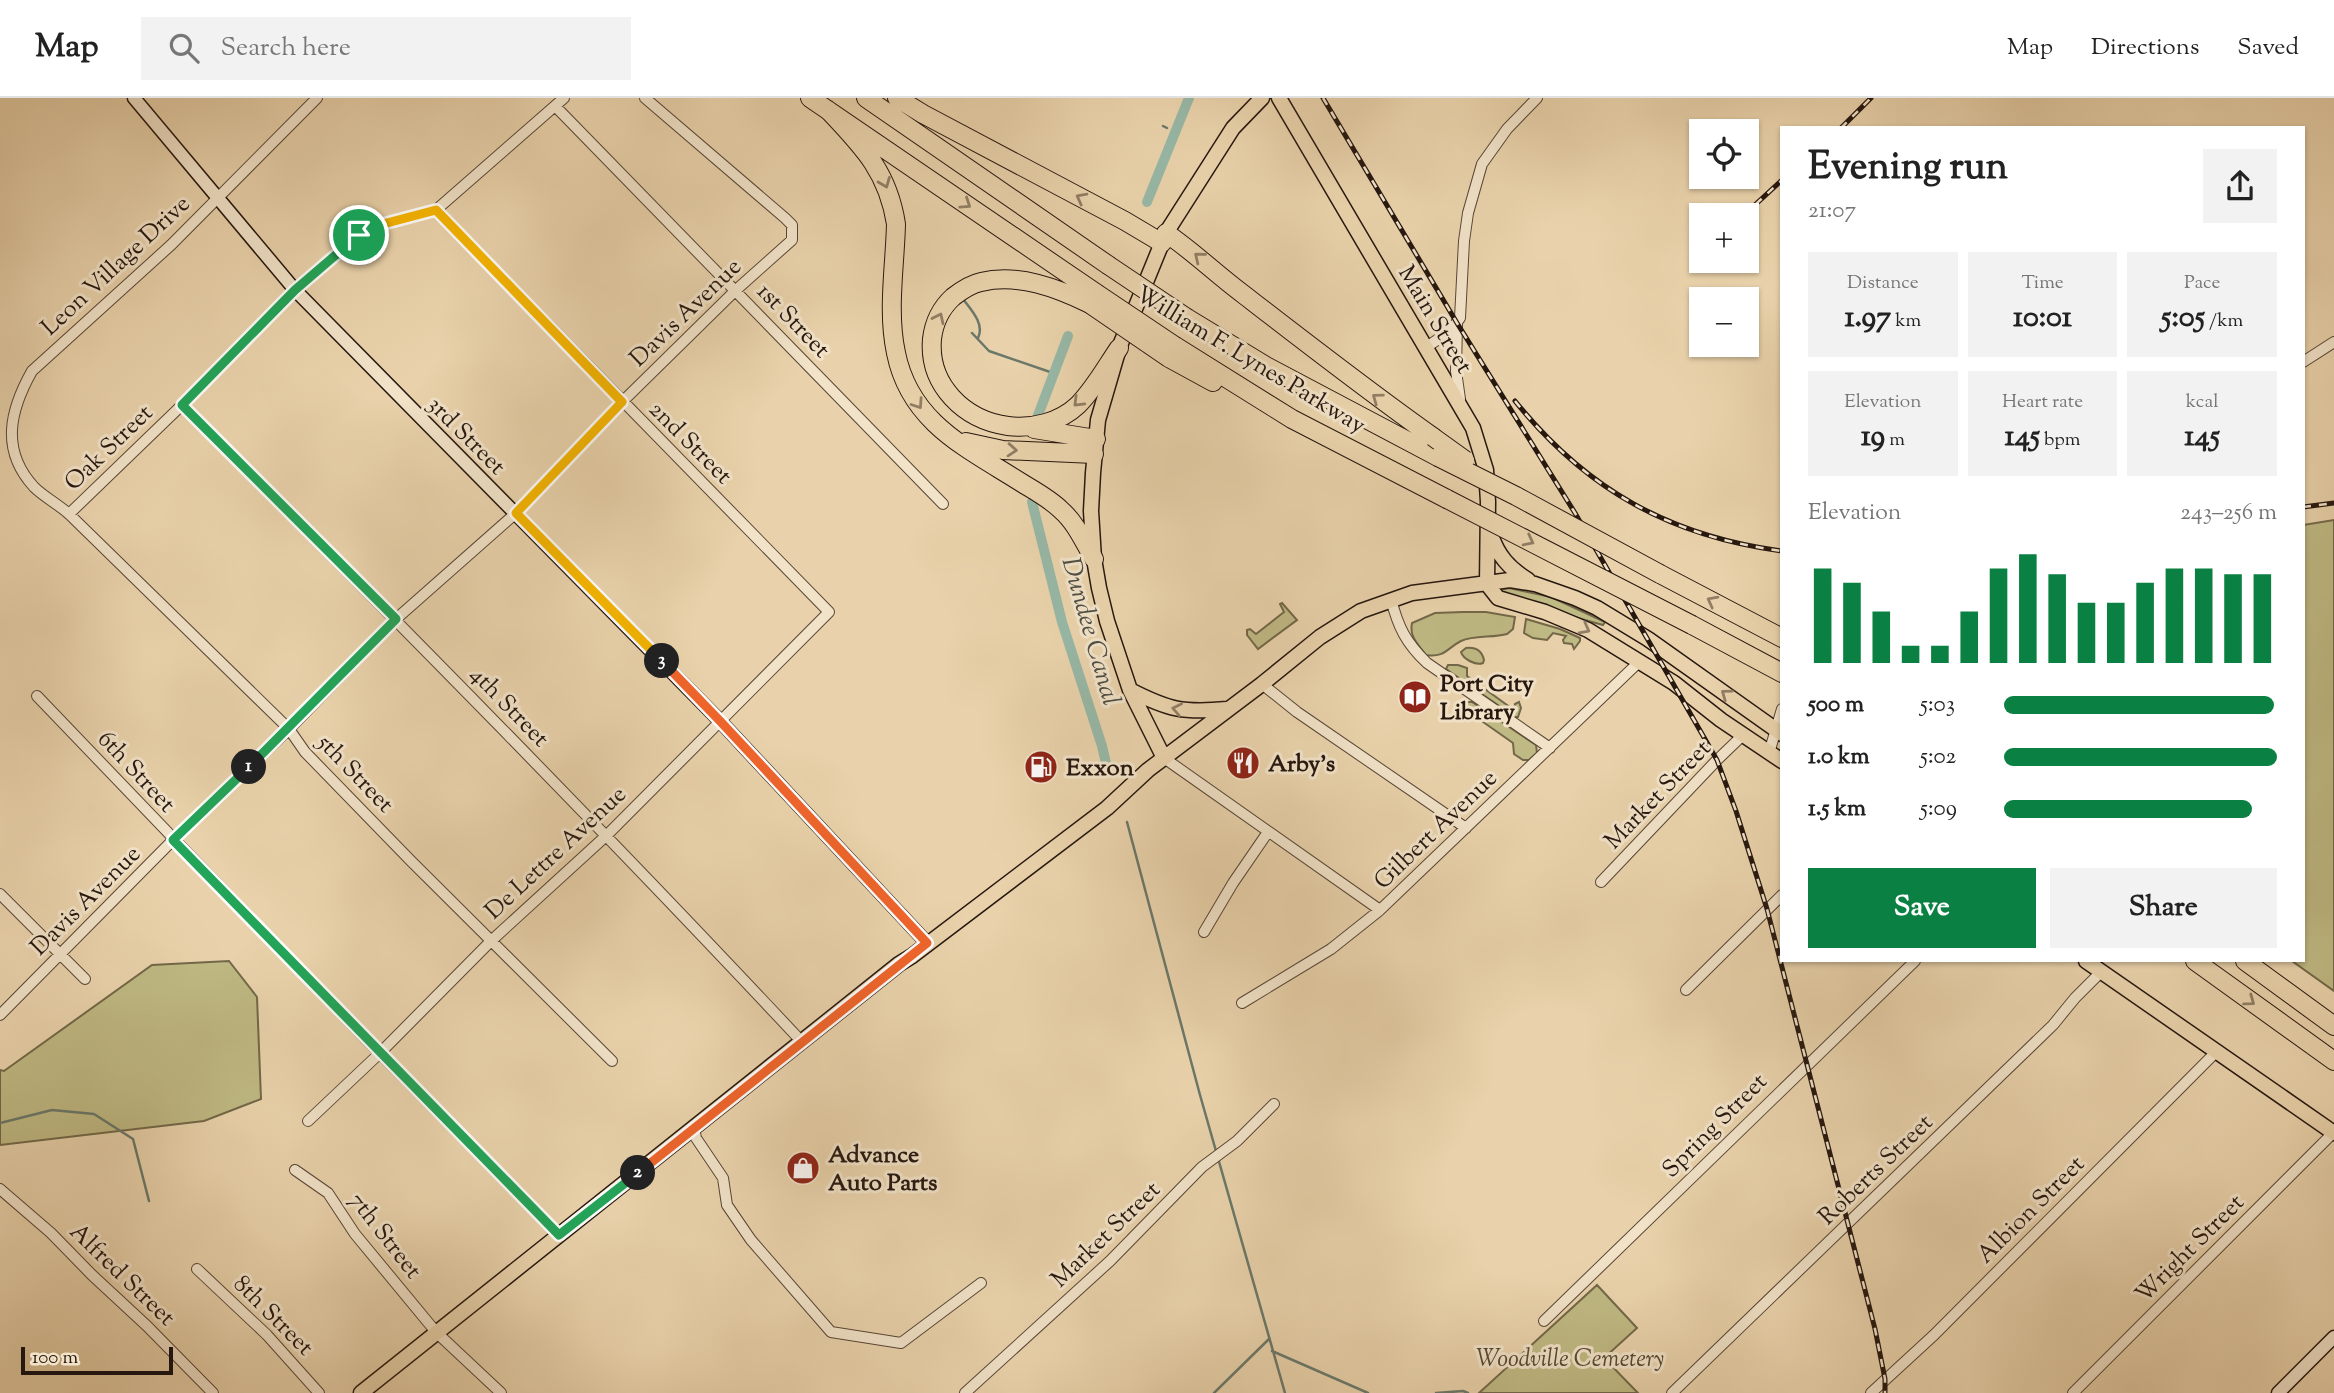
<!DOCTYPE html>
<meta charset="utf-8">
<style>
body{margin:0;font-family:"Sorts Mill Goudy",serif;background:#f2f2f2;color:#222;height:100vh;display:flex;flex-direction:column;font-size:26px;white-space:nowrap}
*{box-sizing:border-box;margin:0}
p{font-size:23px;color:#767676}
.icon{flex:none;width:38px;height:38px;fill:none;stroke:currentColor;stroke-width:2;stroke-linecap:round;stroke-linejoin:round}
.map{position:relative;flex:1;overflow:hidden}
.panel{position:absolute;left:1780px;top:28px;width:525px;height:836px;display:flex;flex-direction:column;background:#fff;border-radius:0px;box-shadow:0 2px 5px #0004}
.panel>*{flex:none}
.fabs{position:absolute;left:1689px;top:21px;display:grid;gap:14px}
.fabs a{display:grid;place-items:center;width:70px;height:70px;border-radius:0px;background:#fff;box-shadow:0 2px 5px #0004;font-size:35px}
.scale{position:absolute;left:21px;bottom:18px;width:152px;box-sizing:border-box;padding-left:7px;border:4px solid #26170f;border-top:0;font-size:19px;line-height:24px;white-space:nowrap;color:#26170f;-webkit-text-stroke:5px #f1e2c8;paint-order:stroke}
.pin{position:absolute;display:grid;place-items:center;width:60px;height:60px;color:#fff;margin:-30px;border:4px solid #fff;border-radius:50%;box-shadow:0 2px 7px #0007}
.km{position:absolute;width:35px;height:35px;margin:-18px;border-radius:50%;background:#222;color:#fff;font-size:19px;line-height:35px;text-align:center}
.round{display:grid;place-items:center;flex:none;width:74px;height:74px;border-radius:0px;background:#f2f2f2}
.headline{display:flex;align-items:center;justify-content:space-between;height:119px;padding:0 28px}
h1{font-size:38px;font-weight:700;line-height:52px}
.stats{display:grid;grid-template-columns:repeat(3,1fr);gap:10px;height:119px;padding:7px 28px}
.stats div{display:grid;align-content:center;border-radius:0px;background:#f2f2f2;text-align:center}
.stats b{font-size:30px;font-weight:700}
.stats small{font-size:19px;font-weight:400}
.stats p{font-size:19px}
.chart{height:196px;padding:14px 28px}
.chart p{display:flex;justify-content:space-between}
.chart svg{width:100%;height:126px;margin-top:7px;stroke:#0b8043;stroke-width:6}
.primary-button{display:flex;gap:14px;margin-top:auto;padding:14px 28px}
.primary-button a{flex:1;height:80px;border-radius:0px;background:#0b8043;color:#fff;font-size:28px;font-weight:700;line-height:80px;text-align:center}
.primary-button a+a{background:#f2f2f2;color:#222}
ul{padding:0 28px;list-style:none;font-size:23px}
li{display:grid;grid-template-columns:112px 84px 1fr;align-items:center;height:52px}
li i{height:18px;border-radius:9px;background:#0b8043}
header{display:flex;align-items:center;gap:42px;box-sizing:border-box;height:98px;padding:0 35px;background:#fff;border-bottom:2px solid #e0e0e0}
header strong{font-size:33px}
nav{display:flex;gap:38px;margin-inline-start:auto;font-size:24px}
.search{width:490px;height:63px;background:#f2f2f2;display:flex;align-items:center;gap:18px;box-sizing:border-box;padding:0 24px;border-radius:0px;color:#767676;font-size:26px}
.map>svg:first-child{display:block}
.green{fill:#bfb983;stroke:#726849;stroke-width:2}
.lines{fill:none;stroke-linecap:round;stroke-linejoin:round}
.stream{stroke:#6a786a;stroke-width:2.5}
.canal{stroke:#97b8a7;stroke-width:10}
.street-casing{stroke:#574636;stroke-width:12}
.secondary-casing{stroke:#26170f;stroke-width:15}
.primary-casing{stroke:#26170f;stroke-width:17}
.highway-casing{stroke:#26170f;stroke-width:20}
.street{stroke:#f1e2c8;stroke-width:10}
.secondary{stroke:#f1e2c8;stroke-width:12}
.primary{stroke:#e9d2ab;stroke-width:14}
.highway{stroke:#e9d2ab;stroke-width:18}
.rail-casing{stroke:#26170f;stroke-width:5}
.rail{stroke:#f1e2c8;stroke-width:2.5;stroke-dasharray:8;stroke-linecap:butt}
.highway-bridge-casing{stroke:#26170f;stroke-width:20;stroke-linecap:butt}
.highway-bridge{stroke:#e9d2ab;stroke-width:18}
.oneway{stroke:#917e65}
.split-1-casing{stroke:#fff;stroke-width:14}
.split-2-casing{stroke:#fff;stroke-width:14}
.split-3-casing{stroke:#fff;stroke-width:14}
.split-4-casing{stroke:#fff;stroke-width:14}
.split-1{stroke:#22a559;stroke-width:9}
.split-2{stroke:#22a559;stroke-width:9}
.split-3{stroke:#f0652b;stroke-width:9}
.split-4{stroke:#f5b400;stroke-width:9}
.labels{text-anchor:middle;stroke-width:6;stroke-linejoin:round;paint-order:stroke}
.street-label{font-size:24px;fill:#26170f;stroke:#f1e2c8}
.poi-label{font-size:24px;font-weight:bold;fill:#26170f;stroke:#f1e2c8;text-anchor:start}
.park-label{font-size:24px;font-style:italic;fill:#544832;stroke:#f1e2c8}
.water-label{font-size:26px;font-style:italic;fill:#4e4f44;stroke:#f1e2c8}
</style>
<header>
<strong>Map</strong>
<div class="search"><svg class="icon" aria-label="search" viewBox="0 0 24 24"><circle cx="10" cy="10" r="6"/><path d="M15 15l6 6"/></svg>Search here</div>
<nav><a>Map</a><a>Directions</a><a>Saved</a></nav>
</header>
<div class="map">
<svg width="2334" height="1295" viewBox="0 0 2334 1295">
<rect width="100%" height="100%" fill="#e9d2ab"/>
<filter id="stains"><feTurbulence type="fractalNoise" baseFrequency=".00286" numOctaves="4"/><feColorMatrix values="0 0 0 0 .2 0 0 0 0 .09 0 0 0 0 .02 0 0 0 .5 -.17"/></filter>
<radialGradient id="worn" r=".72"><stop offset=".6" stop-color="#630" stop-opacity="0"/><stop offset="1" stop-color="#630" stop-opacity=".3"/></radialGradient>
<path class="green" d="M2334,422V893L2292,863H2303V427Z
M1499,488L1504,491L1509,490L1551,499L1605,524L1603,527L1510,501L1498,491Z
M1282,505L1297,522L1258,551L1247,537V532L1250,531L1256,536L1284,514L1280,506Z
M1463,514H1486L1515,519L1513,531L1507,536C1493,540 1474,537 1461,543C1447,550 1445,560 1426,557C1418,546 1409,539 1412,525L1435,515Z
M1526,521L1560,531L1580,540V543L1574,551L1572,546L1564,545L1563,542L1566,538L1553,535L1547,542L1533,540L1524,535Z
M1466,550C1476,549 1482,553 1484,562L1483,565C1476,568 1463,561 1461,554Z
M1448,567H1458L1467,570V578L1514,612L1515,606L1519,604L1521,610L1518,619H1515L1446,571Z
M1468,604H1472L1536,647L1537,655L1529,662H1523L1514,656L1513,645L1466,612L1461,616L1460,613Z
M229,863L257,899L261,1001L204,1023L0,1047V972L4,973L152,867Z
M1597,1187L1637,1230L1604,1260L1638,1295H1479Z"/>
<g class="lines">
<path class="stream" d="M1163,28L1167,30
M963,201C971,212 985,226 978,240
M972,235L989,253L1053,275
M1127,724L1200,997L1285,1295
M0,1025L52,1012L94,1016L133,1041L149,1103
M1272,1253L1368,1295
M1214,1295L1269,1241
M1436,1295L1463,1293L1468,1295"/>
<path class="canal" d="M1147,104L1189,0
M1037,320L1068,238
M1032,404L1062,524L1102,648L1108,674"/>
<defs>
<path id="street" d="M317,0L171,147L32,273C10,312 0,352 34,389C44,399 58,406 69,416L289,631L305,654L411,763L612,963
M555,8L943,406
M1457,225L1456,273L1460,301
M1425,250L1449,234L1460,220L1464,143L1468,115L1482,66L1507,31L1537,0
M2303,264L2334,244
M182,307C391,517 599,727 802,944
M69,416L182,307L295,192L359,137L383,126L436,112L564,0
M1391,501C1398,529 1406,545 1427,565L1550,650
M1262,586L1297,614L1466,730
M37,598L365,940L559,1137
M1769,655L1782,611
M1164,660L1380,812
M1601,784L1717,662L1743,637
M0,796L85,881
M1204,834L1233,785L1268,734
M1686,892L1782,797
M1242,905L1331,851L1380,812L1639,564
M0,917L173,742L289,631L396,521L516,415L622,304L736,192L792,142V127L785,120L645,0
M308,1023L380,955L491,843L607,737L829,514L436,112
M694,1030L696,1040L723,1080L727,1107L751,1142L831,1234L901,1245L981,1185
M295,1072L328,1095L355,1136L436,1234L501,1295
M0,1091L51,1135L92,1177L147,1228L213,1295
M197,1171L267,1237L319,1295
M1544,1223L1915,863
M965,1295L1110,1163L1202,1069L1237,1043L1274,1006
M1672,1295L2053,927L2075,900L2102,873
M1871,1295L1934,1237L2216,954
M2073,1295L2333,1035"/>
<path id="secondary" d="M134,0L295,192L720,623L927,845
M2278,1295L2334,1239"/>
<path id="primary" d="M1279,0L1473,330L1486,372L1488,404L1487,486L1498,500L1545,514L1588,532L1674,585L1721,622L1782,663
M1491,437C1498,458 1509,470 1528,482
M1130,592C1169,612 1183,615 1227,611
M1164,660L1130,592L1107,523L1099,490L1094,461L1091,413L1093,375L1098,322L1119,250L1166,135L1233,30L1262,0
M2086,863L2334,1035
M361,1295L899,866L912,858L1107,710L1148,672L1262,586L1320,539L1361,513L1412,495L1510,482L1535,486L1575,500L1597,510L1648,541L1782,636"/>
<path id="highway" d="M810,0L1096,195
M866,0L1108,167
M897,0L923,16L1125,123L1162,145
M828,12C863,49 888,74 896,126C895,168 887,213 896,255C910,325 967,350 1022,385C1035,393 1050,401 1061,412C1076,425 1084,444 1094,461
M1166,135C1194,154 1216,176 1243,196C1305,244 1368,293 1433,339
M1090,206C1057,190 1018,175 981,184C971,186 962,192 953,199C941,210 934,224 932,241C928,287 964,322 1008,328C1033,331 1060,324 1078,307C1094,291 1106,269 1119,250
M1187,220L1266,268L1438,359
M1175,248L1292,321L1447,401
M1169,260L1213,284
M1034,331L1096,341
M966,344L1003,352L1094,356
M1660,476L1782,540
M1692,527L1782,575
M2195,863L2334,963
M2245,863L2334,928"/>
</defs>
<use href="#street" class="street-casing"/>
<use href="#secondary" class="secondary-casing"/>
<use href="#primary" class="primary-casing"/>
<use href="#highway" class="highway-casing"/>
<use href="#street" class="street"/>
<use href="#secondary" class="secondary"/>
<use href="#primary" class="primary"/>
<use href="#highway" class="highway"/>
<defs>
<path id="rail" d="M1323,0L1457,225L1575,415L1717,662L1736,713L1767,811L1875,1231L1885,1281V1295
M1841,30L1871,0
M1744,117L1782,82
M1515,303C1586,391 1669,438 1782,453
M2303,409L2334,405"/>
</defs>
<use href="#rail" class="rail-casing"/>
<use href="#rail" class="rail"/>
<defs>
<path id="highway-bridge" d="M1108,167L1187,220
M1096,195L1175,248
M1090,206L1169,260
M1433,339L1465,362
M1438,359L1516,398L1660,476
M1447,401L1692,527"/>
</defs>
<use href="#highway-bridge" class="highway-bridge-casing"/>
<use href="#highway-bridge" class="highway-bridge"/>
</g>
<defs><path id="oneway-chevron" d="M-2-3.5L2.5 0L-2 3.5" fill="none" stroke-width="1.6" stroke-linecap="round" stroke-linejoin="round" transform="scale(1.75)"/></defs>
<g class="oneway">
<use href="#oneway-chevron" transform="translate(885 85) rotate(68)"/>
<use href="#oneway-chevron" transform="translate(1081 100) rotate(-152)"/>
<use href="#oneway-chevron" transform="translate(966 106) rotate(34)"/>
<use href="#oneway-chevron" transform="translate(1199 159) rotate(-141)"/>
<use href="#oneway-chevron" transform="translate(939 220) rotate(-64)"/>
<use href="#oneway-chevron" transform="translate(1377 300) rotate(-144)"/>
<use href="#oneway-chevron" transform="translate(1078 304) rotate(135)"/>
<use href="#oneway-chevron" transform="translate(918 306) rotate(56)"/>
<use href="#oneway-chevron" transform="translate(1012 352) rotate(4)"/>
<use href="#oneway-chevron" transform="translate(1529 443) rotate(27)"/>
<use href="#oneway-chevron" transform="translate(1712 503) rotate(-152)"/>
<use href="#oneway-chevron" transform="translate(1585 531) rotate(28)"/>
<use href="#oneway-chevron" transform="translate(1726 596) rotate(-144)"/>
<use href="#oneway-chevron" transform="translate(1177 611) rotate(-169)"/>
<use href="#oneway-chevron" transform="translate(2250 903) rotate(36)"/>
</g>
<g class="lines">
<defs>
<path id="split-1" d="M249,669L396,521L182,307L295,192L359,137"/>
<path id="split-2" d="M249,669L173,742L559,1137L638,1075"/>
<path id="split-3" d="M638,1075L927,845L720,623L662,563"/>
<path id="split-4" d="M359,137L383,126L436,112L622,304L516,415L662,563"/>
</defs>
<use href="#split-1" class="split-1-casing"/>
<use href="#split-2" class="split-2-casing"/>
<use href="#split-3" class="split-3-casing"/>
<use href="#split-4" class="split-4-casing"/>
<use href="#split-1" class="split-1"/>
<use href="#split-2" class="split-2"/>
<use href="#split-3" class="split-3"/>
<use href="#split-4" class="split-4"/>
</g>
<defs>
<symbol id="library-disc" viewBox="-11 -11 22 22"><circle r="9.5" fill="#8f2418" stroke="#f1e2c8"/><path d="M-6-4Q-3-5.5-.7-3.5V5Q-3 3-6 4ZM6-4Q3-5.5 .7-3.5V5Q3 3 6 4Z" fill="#fff"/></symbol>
<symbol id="restaurant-disc" viewBox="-11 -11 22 22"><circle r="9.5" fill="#8f2418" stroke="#f1e2c8"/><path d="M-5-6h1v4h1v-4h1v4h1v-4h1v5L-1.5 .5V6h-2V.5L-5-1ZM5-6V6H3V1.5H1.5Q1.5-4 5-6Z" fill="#fff"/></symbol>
<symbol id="fuel-disc" viewBox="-11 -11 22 22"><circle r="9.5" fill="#8f2418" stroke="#f1e2c8"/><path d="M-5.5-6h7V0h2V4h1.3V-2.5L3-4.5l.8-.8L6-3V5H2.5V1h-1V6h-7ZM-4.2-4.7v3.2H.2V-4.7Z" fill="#fff"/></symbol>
<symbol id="shop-disc" viewBox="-11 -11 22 22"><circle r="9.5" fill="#8f2418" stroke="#f1e2c8"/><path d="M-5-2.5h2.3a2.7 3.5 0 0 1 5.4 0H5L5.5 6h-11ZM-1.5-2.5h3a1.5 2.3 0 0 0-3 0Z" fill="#fff"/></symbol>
</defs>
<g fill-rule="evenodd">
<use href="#library-disc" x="1396" y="580" width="38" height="38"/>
<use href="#restaurant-disc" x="1224" y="646" width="38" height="38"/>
<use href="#fuel-disc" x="1022" y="650" width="38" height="38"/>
<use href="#shop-disc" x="784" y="1051" width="38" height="38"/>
</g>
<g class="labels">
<g class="street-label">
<text transform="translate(115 167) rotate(-43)" y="8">Leon Village Drive</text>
<text transform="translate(685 214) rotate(-44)" y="8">Davis Avenue</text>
<text transform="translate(1436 221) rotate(59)" y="8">Main Street</text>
<text transform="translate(794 222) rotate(46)" y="8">1st Street</text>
<text transform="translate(1251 261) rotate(31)" y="8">William F. Lynes Parkway</text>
<text transform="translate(467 337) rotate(45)" y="8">3rd Street</text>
<text transform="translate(691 344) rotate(45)" y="8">2nd Street</text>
<text transform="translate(108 349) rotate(-44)" y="8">Oak Street</text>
<text transform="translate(510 608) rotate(46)" y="8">4th Street</text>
<text transform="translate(137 673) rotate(47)" y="8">6th Street</text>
<text transform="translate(356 675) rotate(46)" y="8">5th Street</text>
<text transform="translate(1657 696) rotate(-46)" y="8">Market Street</text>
<text transform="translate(1435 731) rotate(-44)" y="8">Gilbert Avenue</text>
<text transform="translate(555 754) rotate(-43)" y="8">De Lettre Avenue</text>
<text transform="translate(85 802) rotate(-45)" y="8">Davis Avenue</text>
<text transform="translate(1714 1027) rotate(-45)" y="8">Spring Street</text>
<text transform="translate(1875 1071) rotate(-44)" y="8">Roberts Street</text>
<text transform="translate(2030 1111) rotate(-45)" y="8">Albion Street</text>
<text transform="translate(1105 1136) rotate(-44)" y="8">Market Street</text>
<text transform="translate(386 1137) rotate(52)" y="8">7th Street</text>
<text transform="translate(2189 1150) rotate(-45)" y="8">Wright Street</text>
<text transform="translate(123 1176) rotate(44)" y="8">Alfred Street</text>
<text transform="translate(274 1217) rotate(45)" y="8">8th Street</text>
</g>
<g class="poi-label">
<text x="1440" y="593">Port City<tspan x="1440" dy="28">Library</tspan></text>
<text x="1268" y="673">Arby's</text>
<text x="1066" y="677">Exxon</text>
<text x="828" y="1064">Advance<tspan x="828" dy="28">Auto Parts</tspan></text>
</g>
<g class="park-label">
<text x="1570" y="1268">Woodville Cemetery</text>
</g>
<g class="water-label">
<text transform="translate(1092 533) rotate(74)" y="9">Dundee Canal</text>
</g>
</g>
<rect width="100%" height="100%" filter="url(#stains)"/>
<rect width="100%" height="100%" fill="url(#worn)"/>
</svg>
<div class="fabs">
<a><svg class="icon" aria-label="locate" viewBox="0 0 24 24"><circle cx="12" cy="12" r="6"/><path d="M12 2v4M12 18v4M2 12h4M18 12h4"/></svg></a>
<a>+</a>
<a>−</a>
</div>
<div class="scale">100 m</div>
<div class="pin" style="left:359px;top:137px;background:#1e9e55"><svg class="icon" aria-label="arrive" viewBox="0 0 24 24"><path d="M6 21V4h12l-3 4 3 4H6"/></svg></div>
<b class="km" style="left:249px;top:669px">1</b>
<b class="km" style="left:638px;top:1075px">2</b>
<b class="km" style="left:662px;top:563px">3</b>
<section class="panel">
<div class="headline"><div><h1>Evening run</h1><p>21:07</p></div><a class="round"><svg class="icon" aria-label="share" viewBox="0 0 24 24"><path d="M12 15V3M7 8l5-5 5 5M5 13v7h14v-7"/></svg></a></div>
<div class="stats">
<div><p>Distance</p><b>1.97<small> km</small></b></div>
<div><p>Time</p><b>10:01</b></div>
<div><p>Pace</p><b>5:05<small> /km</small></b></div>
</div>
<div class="stats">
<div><p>Elevation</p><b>19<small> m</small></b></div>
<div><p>Heart rate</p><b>145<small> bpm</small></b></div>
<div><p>kcal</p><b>145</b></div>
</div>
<div class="chart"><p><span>Elevation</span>243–256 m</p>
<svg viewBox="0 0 160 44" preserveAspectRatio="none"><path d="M5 44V11M15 44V16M25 44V26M35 44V38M45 44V38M55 44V26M65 44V11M75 44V6M85 44V13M95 44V23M105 44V23M115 44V16M125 44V11M135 44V11M145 44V13M155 44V13"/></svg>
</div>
<ul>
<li><b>500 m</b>5:03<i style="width:99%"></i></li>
<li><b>1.0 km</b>5:02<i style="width:100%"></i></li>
<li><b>1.5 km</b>5:09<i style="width:91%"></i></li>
</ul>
<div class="primary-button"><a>Save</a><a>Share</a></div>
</section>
</div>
